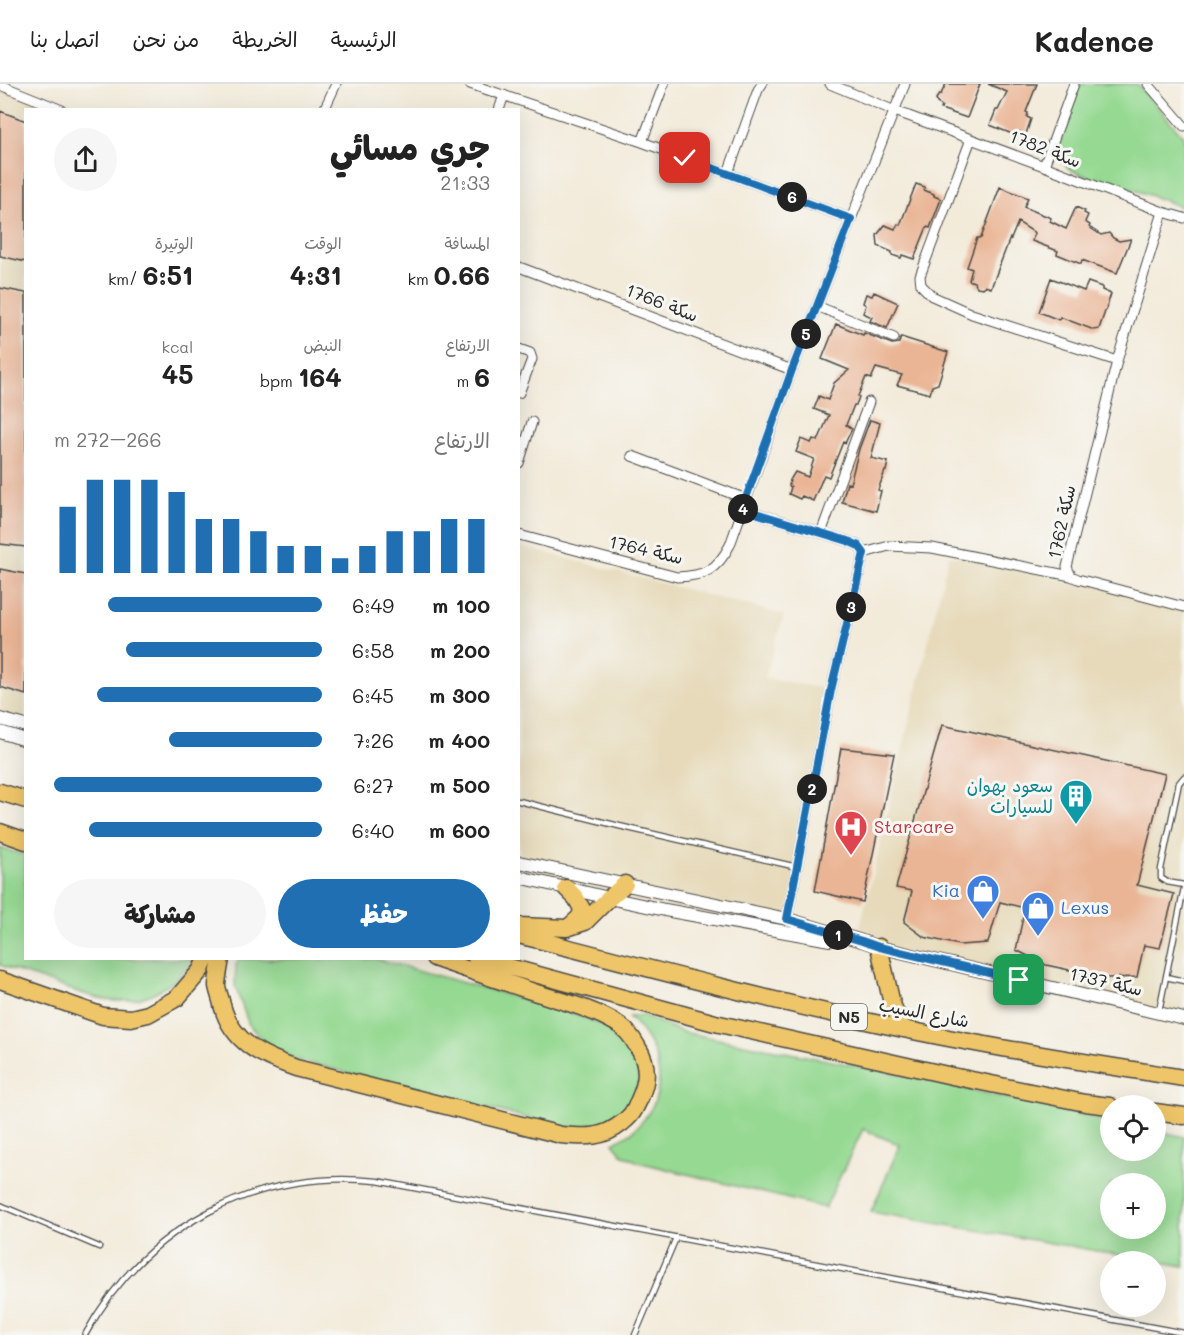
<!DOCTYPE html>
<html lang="ar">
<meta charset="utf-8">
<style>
body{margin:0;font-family:Mali,"Playpen Sans Arabic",sans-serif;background:#f6f6f6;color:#222;direction:rtl;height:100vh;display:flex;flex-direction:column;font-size:22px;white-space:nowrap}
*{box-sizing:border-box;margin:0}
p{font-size:20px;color:#767676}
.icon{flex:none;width:33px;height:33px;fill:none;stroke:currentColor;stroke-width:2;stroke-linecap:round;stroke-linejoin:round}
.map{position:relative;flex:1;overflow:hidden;direction:ltr}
.side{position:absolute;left:24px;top:24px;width:496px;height:852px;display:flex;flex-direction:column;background:#fff;border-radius:0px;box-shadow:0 6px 24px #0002;direction:rtl}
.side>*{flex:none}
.controls{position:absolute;left:1100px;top:1011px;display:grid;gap:12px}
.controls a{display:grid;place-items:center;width:66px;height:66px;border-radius:50%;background:#fff;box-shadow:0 6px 24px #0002;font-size:30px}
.pin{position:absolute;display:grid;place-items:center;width:51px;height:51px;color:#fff;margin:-26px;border-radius:12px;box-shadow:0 3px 9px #0006}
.km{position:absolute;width:30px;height:30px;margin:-15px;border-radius:50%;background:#222;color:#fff;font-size:16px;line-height:30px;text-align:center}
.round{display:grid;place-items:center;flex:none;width:63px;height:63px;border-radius:32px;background:#f6f6f6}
.head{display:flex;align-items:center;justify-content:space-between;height:102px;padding:0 30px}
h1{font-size:33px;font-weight:800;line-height:45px}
.stats{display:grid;grid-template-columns:repeat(3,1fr);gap:9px;height:102px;padding:6px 30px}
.stats div{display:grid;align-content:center}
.stats b{font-size:26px;font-weight:800}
.stats small{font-size:16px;font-weight:400}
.stats p{font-size:16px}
.chart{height:168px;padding:12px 30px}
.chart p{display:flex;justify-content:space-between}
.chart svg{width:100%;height:108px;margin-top:6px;stroke:#1f6fb2;stroke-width:6}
.primary-button{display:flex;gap:12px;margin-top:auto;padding:12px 30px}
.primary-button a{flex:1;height:69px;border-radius:36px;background:#1f6fb2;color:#fff;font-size:24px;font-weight:800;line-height:69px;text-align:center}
.primary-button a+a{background:#f6f6f6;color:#222}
ul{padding:0 30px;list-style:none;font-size:20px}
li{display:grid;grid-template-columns:96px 72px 1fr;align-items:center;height:45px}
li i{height:15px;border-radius:8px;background:#1f6fb2}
header{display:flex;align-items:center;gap:36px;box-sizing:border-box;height:84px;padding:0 30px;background:#fff;border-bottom:2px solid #e0e0e0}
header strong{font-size:28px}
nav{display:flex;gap:33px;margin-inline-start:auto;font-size:21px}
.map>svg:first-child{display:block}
.built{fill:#e6daba}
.green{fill:#95d992;stroke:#60825e;stroke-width:1.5;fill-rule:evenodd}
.building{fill:#eab595}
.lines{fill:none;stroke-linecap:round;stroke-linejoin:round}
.service-casing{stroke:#494845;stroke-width:7}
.minor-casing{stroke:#494845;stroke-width:11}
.tertiary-casing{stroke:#494845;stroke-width:14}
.trunk-casing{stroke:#494845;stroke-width:19}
.service{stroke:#fff;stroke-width:4.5}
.minor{stroke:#fff;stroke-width:9}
.tertiary{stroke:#fff;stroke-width:12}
.trunk{stroke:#eec569;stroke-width:16}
.route-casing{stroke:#fff;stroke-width:12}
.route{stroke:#1f6fb2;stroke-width:8}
.labels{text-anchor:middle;stroke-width:6;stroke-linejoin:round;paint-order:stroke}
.shield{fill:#f6f6f2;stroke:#686867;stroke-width:1.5}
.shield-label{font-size:16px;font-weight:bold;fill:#2b2b2b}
.street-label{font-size:18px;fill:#2b2b2b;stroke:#f6f6f2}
.culture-label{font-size:18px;fill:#0d838f;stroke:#f6f6f2;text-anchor:end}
.health-label{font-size:18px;fill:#be3a42;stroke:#f6f6f2;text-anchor:start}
.shop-label{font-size:18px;fill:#366cbe;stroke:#f6f6f2;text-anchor:end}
</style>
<header>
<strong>Kadence</strong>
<nav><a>الرئيسية</a><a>الخريطة</a><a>من نحن</a><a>اتصل بنا</a></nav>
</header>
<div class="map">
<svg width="1184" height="1251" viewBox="0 0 1184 1251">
<rect width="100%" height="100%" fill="#f6f6f2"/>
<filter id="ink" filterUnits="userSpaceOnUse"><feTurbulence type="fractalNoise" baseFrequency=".0167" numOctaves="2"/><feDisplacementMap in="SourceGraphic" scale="12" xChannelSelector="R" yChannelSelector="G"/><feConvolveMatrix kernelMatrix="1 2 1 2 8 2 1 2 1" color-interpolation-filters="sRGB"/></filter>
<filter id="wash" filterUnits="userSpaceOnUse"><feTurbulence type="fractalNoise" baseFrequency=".008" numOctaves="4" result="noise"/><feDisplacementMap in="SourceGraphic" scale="24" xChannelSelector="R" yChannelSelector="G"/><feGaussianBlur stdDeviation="1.35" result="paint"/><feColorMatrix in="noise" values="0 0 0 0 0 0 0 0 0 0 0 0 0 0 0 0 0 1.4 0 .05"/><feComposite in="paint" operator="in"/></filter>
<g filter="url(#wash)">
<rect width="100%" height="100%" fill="#f3ebda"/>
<path class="built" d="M0,1L62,25L26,26L25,656L0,648Z
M519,462L784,531L765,594L831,606L787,835L860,843L949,471L1071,492L1184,523V935L879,863L857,862L826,855L519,793Z"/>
<path class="green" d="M1079,0H1137L1184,53V124C1165,117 1146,109 1127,104C1111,99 1084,94 1070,85C1061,79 1056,68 1057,57Z
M0,764L25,771L26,874L193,875C179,900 145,919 115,917C98,916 82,909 66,904C44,896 22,889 0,881Z
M239,875H377L573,929C587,935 603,940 616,949C622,954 627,960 631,967C650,998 631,1030 599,1041C588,1045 574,1043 562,1043L294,975L268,962L249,941L235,902L236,881Z
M642,931L682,948L894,989L1110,1037V1066H1155V1046L1184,1053V1182L871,1128L900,1061L863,1045L825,1124L638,1078L622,1070L613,1059C619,1055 628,1052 633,1047C671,1013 665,967 629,933ZM1110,1100H1155V1144H1110Z"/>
<g id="blocks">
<path class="building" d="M946,0H980L967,34L941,25L942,22L937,19L936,15L938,12L941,10Z
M988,0H1037L1026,28L1028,29L1027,33L1031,35L1026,50L1019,48L1017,52L990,41L996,26H998L1007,8Z
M0,27L26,37V178L0,172Z
M916,100L925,103L924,106L934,110V112L941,115L930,144L927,143L914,175L902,171L901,174L892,171V168L878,162L877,151L885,141L895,145L898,140L900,141Z
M1000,103L1028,114L1024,123L1051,134L1050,137L1066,145L1076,123L1085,127L1084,129L1088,131L1085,138L1090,141L1089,143L1101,151L1109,149L1113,154L1119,157L1131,155L1117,189L1082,176L1081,180L1057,170L1058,167L1032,157L1035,149L1018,138L1011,155L1010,154L991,204L985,202L983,204L977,203L974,198L969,196L972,185L967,183L977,154H981Z
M1051,194L1084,207L1088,198L1102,203V206L1111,210L1099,245L1094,246L1060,233L1059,236L1039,228Z
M0,204L26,209V463L0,460Z
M874,208L898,219L887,244L870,237L872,233L863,229L866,221L863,219L866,210L872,212Z
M836,240L863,251L864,249L892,260L899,259L901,253L948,268L938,300L932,302L930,310L897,301L902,291L876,284L871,295L866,293L858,312L859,313L856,321H854L846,341L852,345L845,359L843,358L829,393L824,391L813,417L802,412L800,415L789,410L791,403L789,402L790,396L795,388L808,393L814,375L796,368L801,355L811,359L813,355L818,357L829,331L814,325L819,312L828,316L834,299L849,286L822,275Z
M870,336L880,339L871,374L888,378L886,387H885L878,406L881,407L876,427L842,418L847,399L850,400L859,365Z
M0,485L26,490V611L0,603Z
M942,641L1165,690L1137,801L1174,810L1160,864L1144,861L1137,893L1107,894L1046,881L1016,866L1025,824L1000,818L988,859L959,861L924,853L904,838L912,807L896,804Z
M841,664L894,670L863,818L815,807Z"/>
</g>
</g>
<g filter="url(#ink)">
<use href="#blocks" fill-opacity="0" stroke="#494845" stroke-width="1.5"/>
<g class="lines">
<defs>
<path id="service" d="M1184,693L1179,699L1161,785V794L1167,798L1184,801
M519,717L619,742L797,783
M1166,893L1184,897
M1159,927L1184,804
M0,1121L99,1163
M85,1251C144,1143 255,1084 377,1097C646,1149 915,1198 1184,1249
M635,1251L676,1154"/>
<path id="minor" d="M470,0L642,58L851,135
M830,0L895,27L1044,82L1163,128L1184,134
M1148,0L1184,42
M0,1L62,26
M324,26L336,0
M499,26L504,11
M971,55L920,192L921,201L932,212L972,230L1117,277
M642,58L664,0
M1044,82L1074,0
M728,89L758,6L762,0
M1163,128L1117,277L1067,483L1071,492L1078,495L1184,523
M519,183L792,286
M817,222L894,254
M519,265L530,269L532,275L519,309
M632,372L746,415
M519,379L532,338
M743,425L848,457L859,462L864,469L831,606L787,835
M821,449L869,318
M519,451L677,493C705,492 717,486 730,461L792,286L851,135L905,0
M864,469L889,462L932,464L1071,492"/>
<path id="tertiary" d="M0,635L26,642
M0,648L26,656
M519,778L787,835L862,857L879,863L1184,935
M519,793L609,814L665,826L830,856"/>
<path id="trunk" d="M0,708L26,716
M0,748L26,757
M566,804L576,814L582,825L580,833L571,841
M519,842L567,844L585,838L604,819L625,800
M519,851C639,882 759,914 880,940C981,962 1083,978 1184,994
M879,863L892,920L903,945
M221,874C220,883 217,894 217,902C218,908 221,915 222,921C232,959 262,972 296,984L561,1051C585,1053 602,1055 622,1039C627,1035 631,1032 634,1026C646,1004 652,985 637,962C632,953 625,944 616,939C591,924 561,917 534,908C501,897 468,886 434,874
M476,874L715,939L952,992L1085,1019L1110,1022
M0,896L103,932L131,934L148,930L177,914L201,886L206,874
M1155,1028L1184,1032"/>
</defs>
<use href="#service" class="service-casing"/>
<use href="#minor" class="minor-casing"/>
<use href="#tertiary" class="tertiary-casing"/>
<use href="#trunk" class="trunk-casing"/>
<use href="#service" class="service"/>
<use href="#minor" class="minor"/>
<use href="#tertiary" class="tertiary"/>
<use href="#trunk" class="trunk"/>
</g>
</g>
<g class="lines" filter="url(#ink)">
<defs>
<path id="route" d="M685,74L851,135L792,286L742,425L848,457L859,462L864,469L831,606L787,835L862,857L879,863L1019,896"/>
</defs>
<use href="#route" class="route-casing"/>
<use href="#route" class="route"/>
</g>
<defs>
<symbol id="building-pin" viewBox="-11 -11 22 30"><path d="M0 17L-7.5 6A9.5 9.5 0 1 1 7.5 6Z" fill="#0f9aa8" stroke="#f6f6f2"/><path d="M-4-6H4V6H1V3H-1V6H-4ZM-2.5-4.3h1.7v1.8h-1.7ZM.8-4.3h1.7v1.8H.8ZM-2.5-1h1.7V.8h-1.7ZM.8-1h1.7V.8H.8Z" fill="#fff"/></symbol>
<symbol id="hospital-pin" viewBox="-11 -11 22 30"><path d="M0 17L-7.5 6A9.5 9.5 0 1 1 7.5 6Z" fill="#e0444e" stroke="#f6f6f2"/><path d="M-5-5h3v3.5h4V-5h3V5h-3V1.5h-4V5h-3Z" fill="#fff"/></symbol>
<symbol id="shop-pin" viewBox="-11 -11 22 30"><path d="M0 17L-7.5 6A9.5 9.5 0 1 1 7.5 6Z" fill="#3f7fe0" stroke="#f6f6f2"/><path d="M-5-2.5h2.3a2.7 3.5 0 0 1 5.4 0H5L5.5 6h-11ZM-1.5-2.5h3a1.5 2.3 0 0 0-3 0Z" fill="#fff"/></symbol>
</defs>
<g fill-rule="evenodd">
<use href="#building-pin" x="1057" y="693" width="38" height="52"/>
<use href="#hospital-pin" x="832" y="724" width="38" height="52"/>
<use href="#shop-pin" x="964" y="788" width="38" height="52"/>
<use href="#shop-pin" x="1019" y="805" width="38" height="52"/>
</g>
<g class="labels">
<rect class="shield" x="831" y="920" width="36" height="26" rx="4.5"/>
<g class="shield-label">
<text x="849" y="939">N5</text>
</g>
<g class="street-label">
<text transform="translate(1045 65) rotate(21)" y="6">سكة 1782</text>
<text transform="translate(662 219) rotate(21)" y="6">سكة 1766</text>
<text transform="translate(1062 438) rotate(-78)" y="6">سكة 1762</text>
<text transform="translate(646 466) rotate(13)" y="6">سكة 1764</text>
<text transform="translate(1106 898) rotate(13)" y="6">سكة 1737</text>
<text transform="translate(924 929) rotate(11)" y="6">شارع السيب</text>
</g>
<g class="culture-label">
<text x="1053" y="708">سعود بهوان<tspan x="1053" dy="21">للسيارات</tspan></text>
</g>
<g class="health-label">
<text x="874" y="749">Starcare</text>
</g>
<g class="shop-label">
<text x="960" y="813">Kia</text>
<text x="1061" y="830" text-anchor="start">Lexus</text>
</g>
</g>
</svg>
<div class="controls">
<a><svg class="icon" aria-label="locate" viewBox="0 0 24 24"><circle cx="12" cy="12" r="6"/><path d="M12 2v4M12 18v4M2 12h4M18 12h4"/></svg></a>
<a>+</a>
<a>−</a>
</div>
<div class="pin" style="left:1019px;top:896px;background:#1e9e55"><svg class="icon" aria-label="arrive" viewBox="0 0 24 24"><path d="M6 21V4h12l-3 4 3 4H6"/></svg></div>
<div class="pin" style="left:685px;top:74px;background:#d93025"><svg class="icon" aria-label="check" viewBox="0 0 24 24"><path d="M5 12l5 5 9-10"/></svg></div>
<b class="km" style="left:838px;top:851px">1</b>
<b class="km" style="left:812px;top:705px">2</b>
<b class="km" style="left:851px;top:523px">3</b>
<b class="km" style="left:743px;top:425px">4</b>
<b class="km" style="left:806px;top:250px">5</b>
<b class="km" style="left:792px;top:113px">6</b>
<section class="side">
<div class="head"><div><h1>جري مسائي</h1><p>21:33</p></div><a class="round"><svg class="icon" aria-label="share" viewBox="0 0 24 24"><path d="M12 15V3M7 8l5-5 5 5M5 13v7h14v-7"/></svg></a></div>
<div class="stats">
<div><p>المسافة</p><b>0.66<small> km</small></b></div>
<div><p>الوقت</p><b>4:31</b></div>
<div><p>الوتيرة</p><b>6:51<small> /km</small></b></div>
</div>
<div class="stats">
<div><p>الارتفاع</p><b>6<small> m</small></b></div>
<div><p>النبض</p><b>164<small> bpm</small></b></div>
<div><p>kcal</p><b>45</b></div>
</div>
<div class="chart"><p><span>الارتفاع</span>266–272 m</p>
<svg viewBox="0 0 160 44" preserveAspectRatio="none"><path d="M5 44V17M15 44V6M25 44V6M35 44V6M45 44V11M55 44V22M65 44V22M75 44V27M85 44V33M95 44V33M105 44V38M115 44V33M125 44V27M135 44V27M145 44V22M155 44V22"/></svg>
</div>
<ul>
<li><b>100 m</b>6:49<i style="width:80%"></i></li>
<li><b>200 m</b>6:58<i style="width:73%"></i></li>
<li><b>300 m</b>6:45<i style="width:84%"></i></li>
<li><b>400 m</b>7:26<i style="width:57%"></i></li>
<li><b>500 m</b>6:27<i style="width:100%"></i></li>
<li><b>600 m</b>6:40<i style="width:87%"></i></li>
</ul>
<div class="primary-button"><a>حفظ</a><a>مشاركة</a></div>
</section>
</div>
